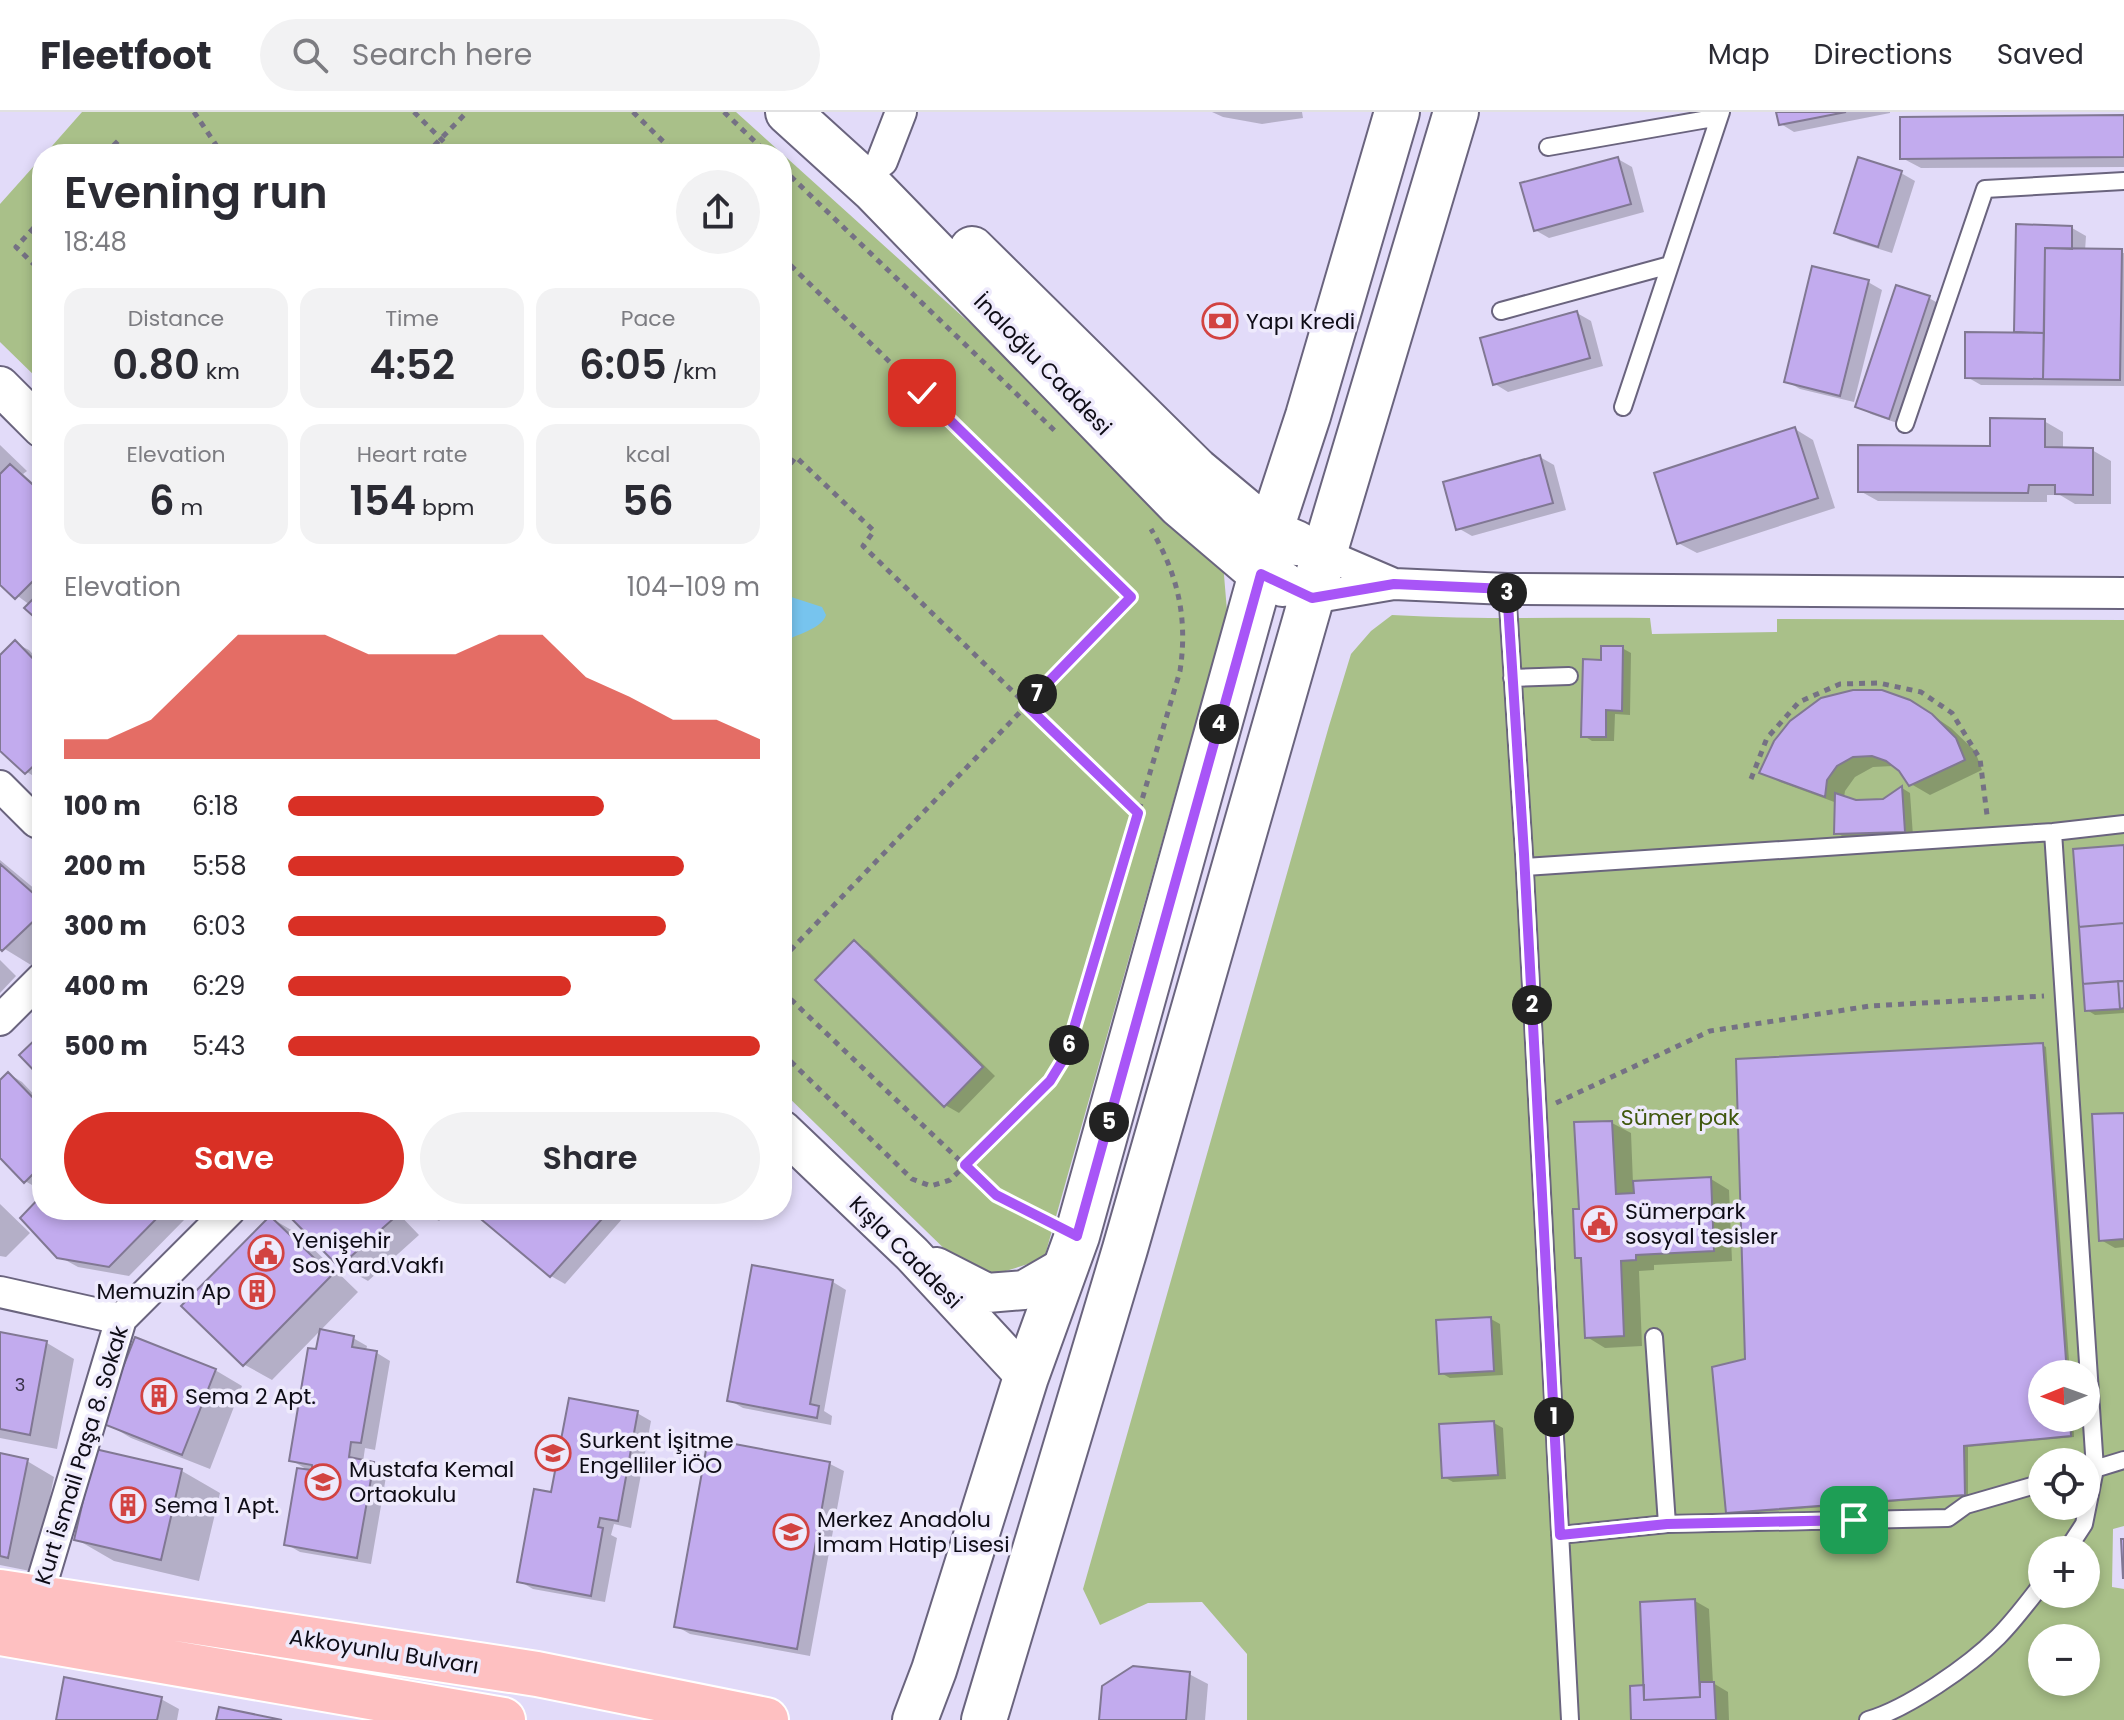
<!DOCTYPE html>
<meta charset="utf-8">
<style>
body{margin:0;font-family:Poppins,sans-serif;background:#f2f2f3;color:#2b2b33;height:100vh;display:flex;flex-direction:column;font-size:30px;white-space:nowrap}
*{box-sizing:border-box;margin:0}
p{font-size:26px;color:#7c7c81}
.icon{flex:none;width:44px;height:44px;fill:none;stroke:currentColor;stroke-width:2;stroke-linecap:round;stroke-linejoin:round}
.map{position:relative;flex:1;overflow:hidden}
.details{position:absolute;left:32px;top:32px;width:760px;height:1076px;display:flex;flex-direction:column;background:#fff;border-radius:32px;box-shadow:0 4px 12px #0003}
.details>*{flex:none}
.needle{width:52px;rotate:269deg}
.controls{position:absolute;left:2028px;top:1248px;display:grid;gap:16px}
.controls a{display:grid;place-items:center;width:72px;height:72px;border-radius:50%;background:#fff;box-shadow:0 4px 12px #0003;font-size:40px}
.pin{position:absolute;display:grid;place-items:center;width:68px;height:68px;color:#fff;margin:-34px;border-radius:16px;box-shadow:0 4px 12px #0006}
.km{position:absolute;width:40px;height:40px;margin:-20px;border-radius:50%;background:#222;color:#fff;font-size:22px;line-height:40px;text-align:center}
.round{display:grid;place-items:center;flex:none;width:84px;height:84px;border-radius:42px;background:#f2f2f3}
.summary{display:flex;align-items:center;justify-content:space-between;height:136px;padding:0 32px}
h1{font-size:44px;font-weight:600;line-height:60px}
.metrics{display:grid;grid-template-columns:repeat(3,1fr);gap:12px;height:136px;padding:8px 32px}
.metrics div{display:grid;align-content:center;border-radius:20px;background:#f2f2f3;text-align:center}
.metrics b{font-size:40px;font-weight:600}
.metrics small{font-size:22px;font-weight:400}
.metrics p{font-size:22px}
.chart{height:224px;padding:16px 32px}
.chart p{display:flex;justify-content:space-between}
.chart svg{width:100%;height:144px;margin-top:8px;fill:#d93025;opacity:.7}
.button{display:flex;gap:16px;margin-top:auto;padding:16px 32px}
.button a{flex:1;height:92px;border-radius:48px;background:#d93025;color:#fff;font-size:32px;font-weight:600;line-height:92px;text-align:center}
.button a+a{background:#f2f2f3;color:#2b2b33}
ul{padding:0 32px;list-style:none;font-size:26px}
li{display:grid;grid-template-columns:128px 96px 1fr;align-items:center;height:60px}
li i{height:20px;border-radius:10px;background:#d93025}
header{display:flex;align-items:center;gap:48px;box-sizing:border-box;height:112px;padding:0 40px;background:#fff;border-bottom:2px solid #e1e1e2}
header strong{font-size:38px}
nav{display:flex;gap:44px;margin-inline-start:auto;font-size:28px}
.search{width:560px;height:72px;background:#f2f2f3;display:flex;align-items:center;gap:20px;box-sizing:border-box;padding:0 28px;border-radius:44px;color:#7c7c81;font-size:30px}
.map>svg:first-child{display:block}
.green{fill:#a9c089;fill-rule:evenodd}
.water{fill:#77c4ee}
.shadow{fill:#0003}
.building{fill:#c2abee;stroke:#817893;stroke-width:2}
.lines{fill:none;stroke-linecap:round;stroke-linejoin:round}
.service-casing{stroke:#6a647e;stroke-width:20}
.minor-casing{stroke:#6a647e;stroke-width:34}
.tertiary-casing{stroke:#6a647e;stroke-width:42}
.secondary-casing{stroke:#6a647e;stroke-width:48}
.primary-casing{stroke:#fff;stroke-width:48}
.path{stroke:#757184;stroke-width:5;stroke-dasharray:6 6;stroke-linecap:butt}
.service{stroke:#fff;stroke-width:16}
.minor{stroke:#fff;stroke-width:30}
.tertiary{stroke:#fff;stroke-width:38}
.secondary{stroke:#fff;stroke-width:44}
.primary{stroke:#fec0c1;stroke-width:44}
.route-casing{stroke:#fff;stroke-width:16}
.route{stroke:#a855f7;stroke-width:10}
.labels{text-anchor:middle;stroke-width:7;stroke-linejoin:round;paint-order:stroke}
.number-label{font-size:18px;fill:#3b344c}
.poi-label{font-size:22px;fill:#0e0c16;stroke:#eeeafc;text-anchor:start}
.street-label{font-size:22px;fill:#0e0c16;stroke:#eeeafc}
.park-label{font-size:22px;fill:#40580d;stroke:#eeeafc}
</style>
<header>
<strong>Fleetfoot</strong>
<div class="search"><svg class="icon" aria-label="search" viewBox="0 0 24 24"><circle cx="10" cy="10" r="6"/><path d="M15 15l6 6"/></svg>Search here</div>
<nav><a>Map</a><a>Directions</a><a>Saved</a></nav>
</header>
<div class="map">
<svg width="2124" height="1608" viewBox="0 0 2124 1608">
<rect width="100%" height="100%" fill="#e2dbf9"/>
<path class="green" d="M82,0H736L983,223L1223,451L1227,499L1044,1147L993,1163L958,1150L782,979V42H45Z
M42,45V271L0,230V92Z
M1392,503C1478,508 1564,505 1650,506L1652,522L1777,520V507L2124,508V1414L2113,1417L2112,1475L2124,1477V1608H1247V1542L1202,1490L1148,1491L1100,1513L1083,1477L1329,614L1351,542L1371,519ZM2042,1262H2086V1306H2042ZM2042,1350H2086V1394H2042ZM2042,1438H2086V1482H2042ZM2042,1526H2086V1570H2042Z"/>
<path class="water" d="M782,482L822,495L826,503C822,517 796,522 782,531Z"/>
<path class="shadow" d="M1212,0H1302L1303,6L1262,12L1223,5Z
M1778,0H1890V1L1794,20L1781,12Z
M2124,5V55L1921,56L1902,46Z
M1618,47L1632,55L1644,100L1549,126L1535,118Z
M1901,61L1915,69L1892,141L1850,128L1836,120Z
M2018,114L2072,116L2086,124L2085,139L2124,141V274L1981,273L1967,265L2016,222Z
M1868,170L1882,178L1854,290L1800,277L1786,269Z
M1929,186L1943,194L1903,313L1871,302L1857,294Z
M1577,201L1591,209L1603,254L1508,280L1495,272Z
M2044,309L2063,320V338H2092L2111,349V392H2075L2060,383H2047V390L1878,389L1860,379L1992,336Z
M1795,317L1813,328L1835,396L1697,441L1678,431Z
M0,333L27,359L23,362L42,379V509L30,493L0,471Z
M1540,345L1554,353L1566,398L1472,424L1458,416Z
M15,531L29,538L42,552L40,668L27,660L0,636V546Z
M1622,536L1631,541L1630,603L1615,602L1614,629H1592L1584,624L1603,550Z
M1929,601L1951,616L1975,639L1982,658L1930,683L1911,672L1900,658L1893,654L1873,655L1855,665L1845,679L1844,686L1856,690L1883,689L1902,676L1910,681L1913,724L1845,726L1836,720L1837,691L1780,670L1762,660Z
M2124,735V901L2095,903L2087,898Z
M0,748L42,783V843L31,853L0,834Z
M855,831L868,839L995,964L959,1001L945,993Z
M0,848L16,864L0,881Z
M2042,933L2046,935L2070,1262H2042V1306H2073L2074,1325L1968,1335V1384L1732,1402L1728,1400L1747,1249Z
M9,962L22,970L42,991V1074L39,1077L25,1069L0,1043V970Z
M2124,1003V1135L2115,1136L2101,1128Z
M1612,1011L1631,1021L1633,1071L1711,1067L1729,1078L1732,1149L1654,1153V1158L1639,1159L1642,1234L1605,1236L1587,1225L1583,1148L1577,1145L1581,1099Z
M42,1086V1098H177L186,1106L129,1164L78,1155L58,1144L23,1106Z
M0,1092L30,1121L6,1145L0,1144Z
M285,1098H395L419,1123L368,1169L340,1153Z
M419,1098H450L439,1109Z
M473,1098H630L565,1172L551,1164Z
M271,1106L298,1122L358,1180L272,1268L245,1253L184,1194Z
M833,1170L846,1178L824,1299L832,1304L831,1313L743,1296L729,1288Z
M1491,1207L1500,1212L1503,1263L1450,1266L1441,1261Z
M0,1222L47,1231L74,1247L57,1337L0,1326Z
M353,1226L367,1234L366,1239L377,1241L390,1249L375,1338L365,1336L363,1350L373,1352L387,1359L371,1452L300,1440L286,1432L311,1360L291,1348L318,1240Z
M215,1258L242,1274L210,1357L131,1326L104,1310Z
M637,1301L651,1309L631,1416L614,1412L611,1423L617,1426L605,1490L533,1477L519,1469L553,1382Z
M1494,1311L1503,1316L1506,1367L1453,1370L1444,1365Z
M709,1329L830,1352L844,1359L810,1544L690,1522L676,1514Z
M96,1339L182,1359L220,1381L199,1469L114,1449L76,1427Z
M0,1343L27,1349L54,1365L35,1460L0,1453Z
M1695,1489L1709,1497L1713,1571L1728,1580L1729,1608H1633L1646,1575Z
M1189,1562L1208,1572L1205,1608H1101Z
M161,1587L179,1597L177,1608H58Z"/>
<path class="building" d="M1776,0H1846L1779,13Z
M2124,3V45L1900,47V5Z
M1618,45L1631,92L1534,119L1520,71Z
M1858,45L1902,59L1878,135L1834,121Z
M2016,112L2072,114V137L2045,136L2044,221L2014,220Z
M2045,136L2122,137L2120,268L2043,267Z
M1812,154L1869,168L1840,284L1784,270Z
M1896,173L1930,184L1889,307L1855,295Z
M1577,199L1590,246L1493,273L1480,226Z
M1965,220L2044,221L2043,267L1965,266Z
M1990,306L2045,307V335L2093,336V383L2055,382V373H2029L2028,381L1858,380V333L1990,334Z
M1795,315L1818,386L1677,432L1654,361Z
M1540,343L1553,391L1456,418L1443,370Z
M10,352L42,381V460L15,487L0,473V362Z
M42,478V512L24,496Z
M15,528L42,556V646L25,662L0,639V543Z
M1601,534H1623L1622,599L1606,598V625H1581L1583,547L1601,548Z
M1853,578H1882L1910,588L1932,602L1956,626L1965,648L1909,674L1899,659L1886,649L1872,644L1853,645L1837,654L1827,668L1825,685L1759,661L1774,629L1790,609L1821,586Z
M1902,674L1905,720L1834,722L1835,681L1856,688L1883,687Z
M2124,733V811L2079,815L2073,737Z
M0,752L42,789V801L2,839L0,837Z
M2124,811V869L2083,872L2079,815Z
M854,828L983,955L944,995L815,868Z
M2118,869L2120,897L2085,899L2083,872Z
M2118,869H2124V896L2120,897Z
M42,921V967L19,943Z
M2043,931L2067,1262H2042V1306H2070L2071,1324L1964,1334L1965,1383L1726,1401L1712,1255L1745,1247L1736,947Z
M8,960L42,995V1053L24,1071L0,1046V968Z
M2124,1001V1127L2099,1129L2092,1002Z
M1612,1009L1616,1082L1634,1081L1633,1069L1711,1065L1714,1139L1636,1143V1148L1621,1149L1624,1224L1585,1226L1581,1146H1575L1573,1097H1579L1574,1010Z
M42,1083V1098H165L109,1155L57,1146L20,1106Z
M283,1098H385L393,1107L339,1155Z
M470,1098H610L550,1165Z
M270,1104L332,1163L243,1254L181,1194Z
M752,1153L833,1168L810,1292L819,1294L817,1306L727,1289Z
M1491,1205L1494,1259L1439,1262L1436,1208Z
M320,1217L354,1224L352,1235L377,1239L361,1331L351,1330L349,1345L374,1350L357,1446L284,1433L297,1356L312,1358V1353L289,1349L308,1236L316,1237Z
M0,1220L47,1229L30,1323L0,1317Z
M135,1225L216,1257L182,1343L101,1311Z
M569,1286L638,1299L618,1409L600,1406L598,1415L603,1416L591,1484L517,1470L534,1377L551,1380Z
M1494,1309L1498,1363L1442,1366L1439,1312Z
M708,1327L830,1350L797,1537L674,1515Z
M95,1337L182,1357L161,1448L74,1428Z
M0,1341L28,1347L8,1446L0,1444Z
M2121,1427H2124V1466H2123Z
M1695,1487L1700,1585L1644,1588L1640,1490Z
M1133,1554L1190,1560L1186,1608H1099L1102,1574Z
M64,1565L162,1585L157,1608H56Z
M1700,1570H1714L1716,1608H1631L1630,1574L1644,1573V1588L1700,1585Z
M219,1595L282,1608H216Z"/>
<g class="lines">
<defs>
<path id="service" d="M1548,35L1719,5
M1501,199L1670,153
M1623,295L1721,0
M1905,312L1985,77L2124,69
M1507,477L1524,742L1570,1608
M1512,566L1569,564
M2053,720L2095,1357L2084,1412L2067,1438
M1525,755L2053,720L2124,712
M1654,1225L1667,1412
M2088,1359L2124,1348
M1560,1423L1667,1412L1948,1406L1966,1393L2042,1371
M1868,1608C1907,1597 1969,1554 1998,1525C2014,1509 2028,1490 2042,1472"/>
<path id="minor" d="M882,49L901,0
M1324,442L1394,472L1507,477L2124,481
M1312,486L1394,472
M0,674L36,710L42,712
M0,908L42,866
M0,1180L121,1207
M37,1487L121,1207L230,1098"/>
<path id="tertiary" d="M0,274L42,316
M782,1018L912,1142L1026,1265
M936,1155L987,1181L1024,1178L1064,1155"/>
<path id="secondary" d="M788,0L874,78L1180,393L1261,462L1283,472
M972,137L1196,358L1270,420L1296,431
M915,1608L934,1558L1026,1265L1077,1124L1261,462L1270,420L1308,304L1397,0
M984,1608L1125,1137L1324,442L1456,0"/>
<path id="primary" d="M0,1480L537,1562L766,1608
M0,1521L503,1608"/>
</defs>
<use href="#service" class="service-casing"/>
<use href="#minor" class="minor-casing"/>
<use href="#tertiary" class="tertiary-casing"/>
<use href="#secondary" class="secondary-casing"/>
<use href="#primary" class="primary-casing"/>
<path class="path" d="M194,0L222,42
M414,0L456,42
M633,0L676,42
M724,0L768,42
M105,42L119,28
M426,42L467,0
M782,56L1055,319
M42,107L16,135L42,160
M782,145L1131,485L782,847
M782,354L786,357L796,345L874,419L863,434L1138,701
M1751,667L1767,626L1799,590L1840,572L1879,571L1921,580L1952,601L1980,647L1987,703
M782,879L996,1083L1048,1109
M782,941L912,1067L931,1074L950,1068C991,1028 1053,979 1072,925L1180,559C1188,506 1178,463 1151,417
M1556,991L1710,919L1870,894L2044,884"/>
<use href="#service" class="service"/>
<use href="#minor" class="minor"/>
<use href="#tertiary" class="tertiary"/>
<use href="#secondary" class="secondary"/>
<use href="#primary" class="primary"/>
</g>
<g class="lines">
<defs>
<path id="route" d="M922,281L1131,485L1026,593L1138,701L1066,943L1050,969L965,1053L996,1083L1077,1124L1261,462L1312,486L1394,472L1507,477L1524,742L1560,1423L1667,1412L1854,1408"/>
</defs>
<use href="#route" class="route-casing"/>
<use href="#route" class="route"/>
</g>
<defs>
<symbol id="bank-ring" viewBox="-11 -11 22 22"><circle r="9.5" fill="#eeeafc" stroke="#d24341" stroke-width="1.5"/><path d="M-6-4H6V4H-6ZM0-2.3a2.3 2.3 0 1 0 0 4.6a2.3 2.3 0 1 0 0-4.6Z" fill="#d24341"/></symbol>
<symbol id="civic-ring" viewBox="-11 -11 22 22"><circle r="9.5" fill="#eeeafc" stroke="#d24341" stroke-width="1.5"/><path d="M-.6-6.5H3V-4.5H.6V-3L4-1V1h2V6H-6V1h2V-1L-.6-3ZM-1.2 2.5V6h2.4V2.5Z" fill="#d24341"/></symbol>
<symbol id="building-ring" viewBox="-11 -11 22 22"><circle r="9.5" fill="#eeeafc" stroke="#d24341" stroke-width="1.5"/><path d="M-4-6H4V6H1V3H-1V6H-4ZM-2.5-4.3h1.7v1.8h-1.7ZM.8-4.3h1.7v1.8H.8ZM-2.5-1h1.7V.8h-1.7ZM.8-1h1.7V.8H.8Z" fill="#d24341"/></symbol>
<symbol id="school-ring" viewBox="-11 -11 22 22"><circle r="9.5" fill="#eeeafc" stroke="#d24341" stroke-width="1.5"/><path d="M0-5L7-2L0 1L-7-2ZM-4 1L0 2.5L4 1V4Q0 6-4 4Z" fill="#d24341"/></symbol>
</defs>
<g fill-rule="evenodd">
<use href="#bank-ring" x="1200" y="189" width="40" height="40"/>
<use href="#civic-ring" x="1579" y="1092" width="40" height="40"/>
<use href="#civic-ring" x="246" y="1121" width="40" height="40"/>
<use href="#building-ring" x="237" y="1159" width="40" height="40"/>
<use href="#building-ring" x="139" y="1264" width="40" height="40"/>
<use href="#school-ring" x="533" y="1321" width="40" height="40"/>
<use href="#school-ring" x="303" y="1350" width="40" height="40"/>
<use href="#building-ring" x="108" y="1373" width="40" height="40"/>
<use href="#school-ring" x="771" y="1400" width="40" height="40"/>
</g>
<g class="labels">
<g class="number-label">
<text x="20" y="1279">3</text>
</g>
<g class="poi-label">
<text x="1246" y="217">Yapı Kredi</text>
<text x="1625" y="1107">Sümerpark<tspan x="1625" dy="25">sosyal tesisler</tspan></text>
<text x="292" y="1136">Yenişehir<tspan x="292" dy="25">Sos.Yard.Vakfı</tspan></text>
<text x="231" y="1187" text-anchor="end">Memuzin Ap</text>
<text x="185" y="1292">Sema 2 Apt.</text>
<text x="579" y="1336">Surkent İşitme<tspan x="579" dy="25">Engelliler İÖO</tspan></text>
<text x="349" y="1365">Mustafa Kemal<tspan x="349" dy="25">Ortaokulu</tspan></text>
<text x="154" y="1401">Sema 1 Apt.</text>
<text x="817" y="1415">Merkez Anadolu<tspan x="817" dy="25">İmam Hatip Lisesi</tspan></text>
</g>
<g class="street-label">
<text transform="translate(1043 252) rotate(46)" y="8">İnaloğlu Caddesi</text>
<text transform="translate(906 1140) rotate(45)" y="8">Kışla Caddesi</text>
<text transform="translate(81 1343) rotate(-73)" y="8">Kurt İsmail Paşa 8. Sokak</text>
<text transform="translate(384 1539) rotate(9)" y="8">Akkoyunlu Bulvarı</text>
</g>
<g class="park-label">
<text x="1680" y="1013">Sümer pak</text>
</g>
</g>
</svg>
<div class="controls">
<a><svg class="needle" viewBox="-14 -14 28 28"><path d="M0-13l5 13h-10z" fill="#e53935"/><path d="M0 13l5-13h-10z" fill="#7c7c81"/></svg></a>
<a><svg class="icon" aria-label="locate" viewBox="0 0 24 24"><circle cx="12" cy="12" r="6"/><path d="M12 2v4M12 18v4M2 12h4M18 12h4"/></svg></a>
<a>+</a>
<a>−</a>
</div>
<div class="pin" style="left:1854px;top:1408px;background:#1e9e55"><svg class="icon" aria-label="arrive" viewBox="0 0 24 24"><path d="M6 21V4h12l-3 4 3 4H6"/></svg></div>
<div class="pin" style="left:922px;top:281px;background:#d93025"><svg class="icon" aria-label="check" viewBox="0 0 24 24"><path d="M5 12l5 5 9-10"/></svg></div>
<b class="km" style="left:1554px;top:1305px">1</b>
<b class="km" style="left:1532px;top:893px">2</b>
<b class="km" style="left:1507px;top:481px">3</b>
<b class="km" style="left:1219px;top:612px">4</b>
<b class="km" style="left:1109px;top:1010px">5</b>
<b class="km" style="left:1069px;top:933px">6</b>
<b class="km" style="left:1037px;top:582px">7</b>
<section class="details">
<div class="summary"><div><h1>Evening run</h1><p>18:48</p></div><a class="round"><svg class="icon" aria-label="share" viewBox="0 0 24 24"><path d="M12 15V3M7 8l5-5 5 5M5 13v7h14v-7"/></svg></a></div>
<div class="metrics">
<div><p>Distance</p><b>0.80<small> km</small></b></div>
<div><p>Time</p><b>4:52</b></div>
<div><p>Pace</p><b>6:05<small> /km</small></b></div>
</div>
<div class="metrics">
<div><p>Elevation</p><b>6<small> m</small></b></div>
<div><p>Heart rate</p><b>154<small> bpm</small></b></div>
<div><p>kcal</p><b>56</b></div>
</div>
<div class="chart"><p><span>Elevation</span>104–109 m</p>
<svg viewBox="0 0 160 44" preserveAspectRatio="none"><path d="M0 44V38L10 38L20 32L30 19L40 6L50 6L60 6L70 12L80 12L90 12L100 6L110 6L120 19L130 25L140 32L150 32L160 38V44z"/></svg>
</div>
<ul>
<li><b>100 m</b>6:18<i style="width:67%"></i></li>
<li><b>200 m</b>5:58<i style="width:84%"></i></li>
<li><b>300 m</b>6:03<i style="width:80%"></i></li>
<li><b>400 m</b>6:29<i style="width:60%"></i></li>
<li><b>500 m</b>5:43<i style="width:100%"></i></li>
</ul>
<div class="button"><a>Save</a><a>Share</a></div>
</section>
</div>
